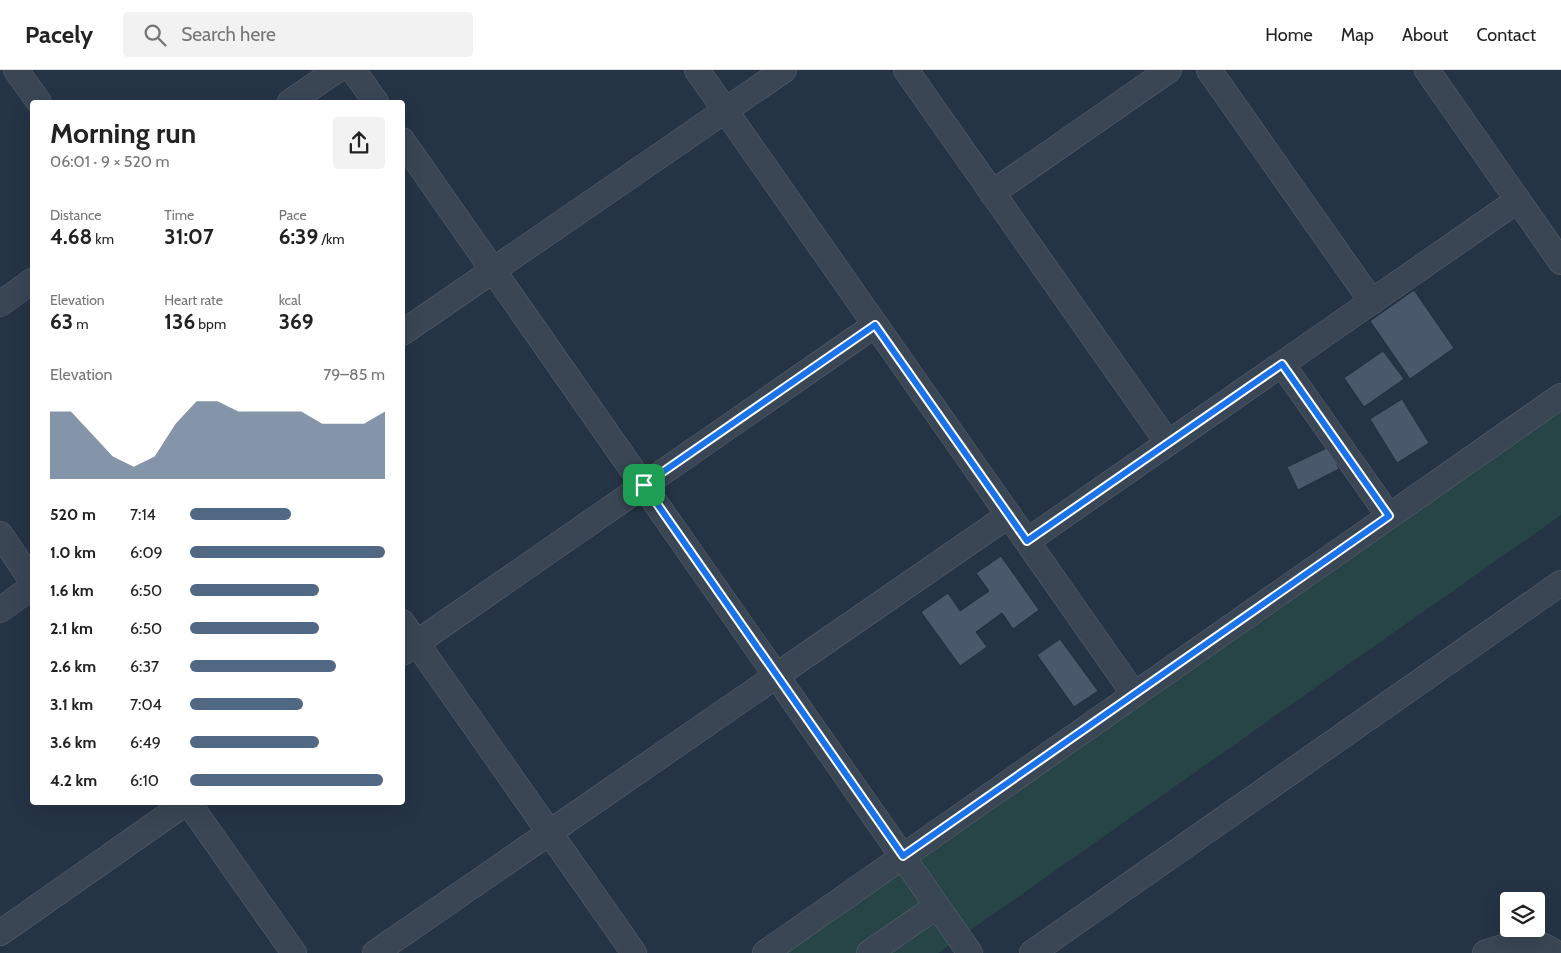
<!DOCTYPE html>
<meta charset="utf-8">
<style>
body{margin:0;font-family:Cabin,sans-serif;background:#f2f2f2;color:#222;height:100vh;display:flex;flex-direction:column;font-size:19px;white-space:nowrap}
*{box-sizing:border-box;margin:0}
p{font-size:16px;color:#767676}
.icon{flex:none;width:28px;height:28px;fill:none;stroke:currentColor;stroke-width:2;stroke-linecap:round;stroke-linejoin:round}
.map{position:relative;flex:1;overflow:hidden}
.side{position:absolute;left:30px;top:30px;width:375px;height:705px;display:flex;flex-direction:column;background:#fff;border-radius:5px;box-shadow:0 5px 20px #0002}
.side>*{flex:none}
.controls{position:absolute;left:1500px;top:822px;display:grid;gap:10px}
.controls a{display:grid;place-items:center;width:45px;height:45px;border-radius:5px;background:#fff;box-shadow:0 5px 20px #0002;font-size:25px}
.pin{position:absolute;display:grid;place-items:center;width:42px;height:42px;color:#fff;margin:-21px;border-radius:10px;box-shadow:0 2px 8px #0006}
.round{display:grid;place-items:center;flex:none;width:52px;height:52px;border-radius:5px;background:#f2f2f2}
.overview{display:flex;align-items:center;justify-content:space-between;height:85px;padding:0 20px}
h1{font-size:28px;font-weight:800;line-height:38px}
.stats{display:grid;grid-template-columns:repeat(3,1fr);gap:8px;height:85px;padding:5px 20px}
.stats div{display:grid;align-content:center}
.stats b{font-size:21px;font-weight:800}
.stats small{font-size:14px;font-weight:400}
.stats p{font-size:14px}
.chart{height:140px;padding:10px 20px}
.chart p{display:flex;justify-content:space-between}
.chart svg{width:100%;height:90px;margin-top:5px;fill:#516885;opacity:.7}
ul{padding:0 20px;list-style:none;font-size:16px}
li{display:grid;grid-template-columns:80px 60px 1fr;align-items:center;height:38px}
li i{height:12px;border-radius:6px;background:#516885}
header{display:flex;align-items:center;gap:30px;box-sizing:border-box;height:70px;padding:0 25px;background:#fff;border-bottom:1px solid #e0e0e0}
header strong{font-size:24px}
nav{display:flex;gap:28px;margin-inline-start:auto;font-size:18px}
.search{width:350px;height:45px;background:#f2f2f2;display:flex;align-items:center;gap:12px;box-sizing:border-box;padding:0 18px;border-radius:5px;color:#767676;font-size:19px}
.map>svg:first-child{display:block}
.green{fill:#274446}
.building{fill:#49586b;stroke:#202d3c}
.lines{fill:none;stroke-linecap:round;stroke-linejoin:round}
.street-casing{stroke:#586472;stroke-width:26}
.street{stroke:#3a4654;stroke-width:25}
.route-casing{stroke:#fff;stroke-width:10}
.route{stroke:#1a73e8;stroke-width:6}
</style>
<header>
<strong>Pacely</strong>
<div class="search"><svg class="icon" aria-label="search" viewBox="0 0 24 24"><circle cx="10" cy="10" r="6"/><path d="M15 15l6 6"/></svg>Search here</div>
<nav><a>Home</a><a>Map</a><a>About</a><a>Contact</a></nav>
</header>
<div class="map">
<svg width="1561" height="883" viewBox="0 0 1561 883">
<rect width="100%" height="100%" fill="#253445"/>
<path class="green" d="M1561,331V445L938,883H776Z"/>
<path class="building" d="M1414,220L1454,278L1410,309L1370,251Z
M1383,281L1404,309L1364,337L1344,308Z
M1402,329L1429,373L1397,393L1370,349Z
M1329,377L1339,399L1298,420L1287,397Z
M1001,486L1039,540L1013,559L1002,543L976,562L987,577L960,596L921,542L948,523L960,541L989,521L976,503Z
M1060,569L1098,621L1074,637L1037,585Z"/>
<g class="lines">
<defs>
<path id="street" d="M16,0L39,32
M353,0L376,32
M697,0L1134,624
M906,0L1168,373
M1209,0L1372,232
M1427,0L1561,192
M290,32L337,0
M402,70L970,883
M992,123L1169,0
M0,234L32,211
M402,263L784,0
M1282,294L1389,446
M0,464L32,511
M1027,471L1518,130
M0,540L32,517
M402,552L634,883
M402,583L875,255
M188,732L294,883
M0,863L187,732
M375,883L1009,445
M765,883L1561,326
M869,883L937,836
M1032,883L1561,513
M1485,883C1506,875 1536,866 1555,883"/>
</defs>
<use href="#street" class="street-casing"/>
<use href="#street" class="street"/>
</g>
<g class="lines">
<defs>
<path id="route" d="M875,255L1027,471L1282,294L1389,446L903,786L644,415Z"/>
</defs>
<use href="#route" class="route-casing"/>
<use href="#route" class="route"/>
</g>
</svg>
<div class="controls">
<a><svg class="icon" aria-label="layers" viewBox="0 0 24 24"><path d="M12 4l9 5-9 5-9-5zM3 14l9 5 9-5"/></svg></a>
</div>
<div class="pin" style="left:644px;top:415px;background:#1e9e55"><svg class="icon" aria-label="arrive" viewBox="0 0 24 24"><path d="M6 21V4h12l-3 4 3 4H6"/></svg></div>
<section class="side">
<div class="overview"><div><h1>Morning run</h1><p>06:01 · 9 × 520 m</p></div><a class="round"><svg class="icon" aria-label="share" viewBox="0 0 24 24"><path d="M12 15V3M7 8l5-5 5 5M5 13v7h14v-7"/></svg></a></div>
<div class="stats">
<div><p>Distance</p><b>4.68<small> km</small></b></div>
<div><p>Time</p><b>31:07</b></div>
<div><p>Pace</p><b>6:39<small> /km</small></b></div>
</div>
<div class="stats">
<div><p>Elevation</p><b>63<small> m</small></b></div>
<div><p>Heart rate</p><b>136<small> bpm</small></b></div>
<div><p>kcal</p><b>369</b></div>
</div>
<div class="chart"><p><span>Elevation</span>79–85 m</p>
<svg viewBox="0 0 160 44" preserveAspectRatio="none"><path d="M0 44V11L10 11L20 22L30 33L40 38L50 33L60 17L70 6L80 6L90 11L100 11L110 11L120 11L130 17L140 17L150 17L160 11V44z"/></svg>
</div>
<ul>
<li><b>520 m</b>7:14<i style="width:52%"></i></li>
<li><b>1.0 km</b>6:09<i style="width:100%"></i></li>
<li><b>1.6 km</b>6:50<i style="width:66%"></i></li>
<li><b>2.1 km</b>6:50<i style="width:66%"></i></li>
<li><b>2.6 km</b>6:37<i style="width:75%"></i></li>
<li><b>3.1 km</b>7:04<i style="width:58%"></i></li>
<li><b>3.6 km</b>6:49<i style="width:66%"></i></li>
<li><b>4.2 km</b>6:10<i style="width:99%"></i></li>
</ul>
</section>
</div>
